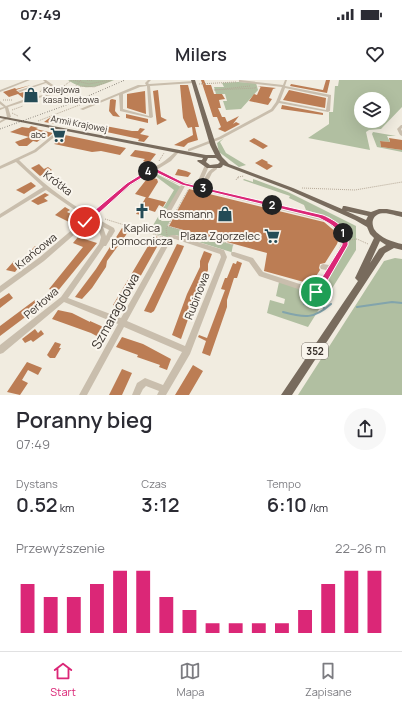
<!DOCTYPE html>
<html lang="pl">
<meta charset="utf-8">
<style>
body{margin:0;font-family:Manrope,sans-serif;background:#f7f7f7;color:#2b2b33;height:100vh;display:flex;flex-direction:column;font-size:15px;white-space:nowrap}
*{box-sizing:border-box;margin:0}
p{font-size:13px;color:#7c7c81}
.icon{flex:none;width:22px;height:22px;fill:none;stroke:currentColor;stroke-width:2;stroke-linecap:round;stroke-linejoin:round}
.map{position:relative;height:315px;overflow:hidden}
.details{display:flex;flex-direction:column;background:#fff;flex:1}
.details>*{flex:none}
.tools{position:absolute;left:354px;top:12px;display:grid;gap:8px}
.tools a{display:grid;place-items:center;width:36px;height:36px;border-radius:50%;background:#fff;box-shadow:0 4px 16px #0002;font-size:20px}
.pin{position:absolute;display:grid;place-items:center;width:34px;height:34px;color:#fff;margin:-17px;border:2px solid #fff;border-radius:50%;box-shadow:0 1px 4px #0007}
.km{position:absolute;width:20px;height:20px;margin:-10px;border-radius:50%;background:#222;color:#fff;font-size:11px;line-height:20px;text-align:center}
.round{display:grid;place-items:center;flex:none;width:42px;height:42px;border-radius:21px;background:#f7f7f7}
.headline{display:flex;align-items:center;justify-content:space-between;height:68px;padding:0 16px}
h1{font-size:22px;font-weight:600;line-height:30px}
.metrics{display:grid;grid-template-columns:repeat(3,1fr);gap:6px;height:68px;padding:4px 16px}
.metrics div{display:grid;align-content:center}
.metrics b{font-size:20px;font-weight:600}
.metrics small{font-size:11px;font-weight:400}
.metrics p{font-size:11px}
.chart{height:112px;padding:8px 16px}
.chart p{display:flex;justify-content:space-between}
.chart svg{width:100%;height:72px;margin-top:4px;stroke:#db2777;stroke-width:6}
.status{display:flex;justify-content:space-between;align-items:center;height:28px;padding:0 20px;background:#fff;direction:ltr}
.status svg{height:11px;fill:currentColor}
header{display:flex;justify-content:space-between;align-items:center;height:52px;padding:0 16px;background:#fff;font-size:18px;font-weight:600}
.menu{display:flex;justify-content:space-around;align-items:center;height:56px;border-top:1px solid #e1e1e2;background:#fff;font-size:11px;color:#7c7c81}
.menu a{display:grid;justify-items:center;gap:2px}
.menu .active{color:#db2777}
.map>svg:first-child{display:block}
.green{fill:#b1bfa1;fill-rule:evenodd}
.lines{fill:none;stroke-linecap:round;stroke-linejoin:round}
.stream{stroke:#82a4ac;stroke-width:2}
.building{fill:#bc7d54}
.path{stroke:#b5a897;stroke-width:1;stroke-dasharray:1 1;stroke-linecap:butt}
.minor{fill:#c9bead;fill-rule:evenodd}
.major{fill:#786b5d;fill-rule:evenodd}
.rail{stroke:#38312b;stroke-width:1;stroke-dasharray:0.5 2;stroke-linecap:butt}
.route{fill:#db2777;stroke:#fff}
.labels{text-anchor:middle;stroke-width:4;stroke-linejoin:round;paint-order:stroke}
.far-poi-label{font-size:9px;fill:#38312b;stroke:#f9f5ed;text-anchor:start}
.far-street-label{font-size:9px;fill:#38312b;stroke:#f9f5ed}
.shield{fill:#f9f5ed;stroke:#726c65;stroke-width:1}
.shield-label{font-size:10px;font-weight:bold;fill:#38312b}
.street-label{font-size:11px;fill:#38312b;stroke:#f9f5ed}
.poi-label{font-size:11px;fill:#38312b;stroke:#f9f5ed;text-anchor:end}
.near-street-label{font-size:13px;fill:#38312b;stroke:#f9f5ed}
</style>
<div class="status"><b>07:49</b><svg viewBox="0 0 49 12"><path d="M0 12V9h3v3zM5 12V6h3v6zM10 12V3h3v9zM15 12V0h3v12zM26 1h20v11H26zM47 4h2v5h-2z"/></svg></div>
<header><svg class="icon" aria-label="back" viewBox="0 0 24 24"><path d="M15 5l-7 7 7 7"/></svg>Milers<svg class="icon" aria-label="heart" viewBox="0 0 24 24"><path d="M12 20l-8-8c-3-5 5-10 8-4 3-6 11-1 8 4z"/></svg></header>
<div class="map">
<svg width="402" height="315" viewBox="0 0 402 315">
<rect width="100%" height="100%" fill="#f1ece0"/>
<path class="green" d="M68,0H114C98,7 84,12 68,0Z
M339,0H402V27L381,49L369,50L366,52L370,70L308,58L329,44V32H333L335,6H338ZM361,19H383V41H361Z
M238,2L256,3L258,10L241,29L226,30L223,21H227L225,14H216L214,7H224L222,3Z
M373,52L396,56H387L390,62L380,61L381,67L402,70V72L377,67L372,54Z
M224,58L220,62L226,73L246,85L239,87L219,72L217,63Z
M150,92H153L181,107L161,141H170L167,146L233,165L231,175V172L176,155L167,157L149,152L174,110Z
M244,99L253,102V99L288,112L356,146V170L308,247L267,233L270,220L284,224L285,219L276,216L279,202L320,214L347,167L345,152L329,137L306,130L304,125L289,118L290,116L243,100Z
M395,178L402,179V315H298L384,181Z"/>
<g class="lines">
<path class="stream" d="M304,224L319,225L324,228
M357,227L392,222L402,223
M283,232C305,238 314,239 331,224"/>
</g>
<path class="building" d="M201,0H204L206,5H211L214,14H222L225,19L219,20L221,28H218L222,37H225L227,42L239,36L233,44L236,42L240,44L225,52L218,49L221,47L217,37H213Z
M326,0H330L327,13L290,6L291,4L323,10Z
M31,5L16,10L20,13L28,11L33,15L23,18L18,14L9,17L3,12L15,8L16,9Z
M180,5H188L199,47H195L198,60L188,63L184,67L174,65L193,55L192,47L188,48L183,38Z
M257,6L276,8L273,9L269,18L272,19L268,25L249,21L254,14L257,15L261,6Z
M158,10L161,37L167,40L157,45L153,11Z
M289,10L326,18L325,28L283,20Z
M145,11L146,34L127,28V14Z
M112,19L116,20L115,31L120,37L113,36L109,31L110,20Z
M282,25L323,33V35L281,29Z
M126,34L148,39V43L126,38Z
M52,36L132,51H138L140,48L145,49L140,54L149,56L144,62L138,61L139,59L102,51L44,42Z
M31,46L38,48L36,49L53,53L48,57L45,56L37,62L33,61L27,66H19L15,62L29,57L10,52L22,47L29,48Z
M60,54L89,60L126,68L120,75L101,71L92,72L54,64L57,62L53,61Z
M254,58L268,66L263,69L249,61Z
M389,58L402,60V70L381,67L380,61L390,62Z
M135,70L149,72L156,74L149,83L143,81L145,79L130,76Z
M262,79L268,82L267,83L273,86L267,90L255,83Z
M39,84L44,89L48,87L52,90L40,96L31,88Z
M178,89L186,91L191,93L188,97L175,95Z
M153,98L157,99L158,102L148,118L135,114L146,100Z
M31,102L36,106L24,114L16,110Z
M189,109L324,142L337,153L339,158L337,164L325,183L320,184L319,188L320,190L311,204L264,191L267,173L169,146Z
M45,113L49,115L44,118L48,121L38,125L31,121Z
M146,117L166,122L163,127L159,125L155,132L146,129L142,135L136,134Z
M65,127L70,130L67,132L79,138L71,143L55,135Z
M122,148L128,150L126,155L107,181L106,187L92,208L82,219L75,217L96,189Z
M154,156L162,158L122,229L113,225Z
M78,157L97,163L57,212L49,209L83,167L73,163Z
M177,164L184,166L182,171L154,231L151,233L144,231Z
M35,166L42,167L37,176L28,174Z
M204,171L212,174L208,184V190L196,217L181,259L172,255L187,214L200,187V181Z
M14,181L22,183L15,192L6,190Z
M237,181L242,183L237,198H234L227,220V227L210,276L202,273L206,261L198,257L199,255L207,258L225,210L221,209L225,198H227L233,183L236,184Z
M9,213L13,218L0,228V219Z
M35,220L40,226L0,256V246Z
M58,230L72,233L90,242V241L110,250L104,260L91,253L52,239Z
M35,249L38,253L41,250L44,254L33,262L31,260L25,263L22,259Z
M122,257L143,264L171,279L167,290L159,287L160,285L137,277L138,275L116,267Z
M55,262L61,264L59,268H61L55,278H50L47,275Z
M27,282L42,288L38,295L28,290L22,300L28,303L20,315L7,312Z
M193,285L203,291L189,315H175Z
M122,289L132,293L122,315H109Z"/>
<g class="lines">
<path class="path" d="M73,0L89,4L110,0
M87,0H92
M199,4L236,2
M250,6L214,10L256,8L255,7
M75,7L81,0
M61,8L72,0
M64,10L84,6L94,7L112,0
M40,12L45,6
M65,16L82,24
M75,19L80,17
M3,20H12
M78,21L83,19
M88,22L95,19
M12,30L23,26
M12,33L18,36
M38,41L82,24
M159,81L164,73
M238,97L244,96
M236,100L238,97V99
M302,108L355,110L402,102
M105,139L163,157
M167,146L234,165
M167,155L166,149L188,110
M350,160L357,159L368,164"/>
<path class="minor" d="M26,0H30L0,12V10Z
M43,0H46L63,12L30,20L8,27L11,37L0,43V41L7,37L5,28L0,30V28L4,27L0,24V21L6,26L28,18L58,12L46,3L20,12L17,11L45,2Z
M148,0H151L148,3L149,4L194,1L195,2L194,3L150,6L153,37L151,38L120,31L119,15L83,30L80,29L138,5H146L145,3ZM147,6L149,36L123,29V14L140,7Z
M240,0L283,5L285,0H287L285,6L331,15L330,31L328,32L279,23L273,31L221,59L190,71H188V69L219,57L271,29L276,22L282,7L239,2V0ZM285,8L328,17L326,30L280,21Z
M401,45H402V48L401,49L402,51V56L400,55L397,49Z
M60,49L63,50L36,72L19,80C40,101 64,120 90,135L127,103L151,89V87C162,86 169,76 177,71L179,72L171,81L158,89L177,100L196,105L205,85H207L209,86L201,105C205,98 208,88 217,87V89L212,93L205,107L329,138L337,144L343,149L347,156V162L346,167L342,175L332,190L321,212L316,215L259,196L249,182L232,176L231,174L232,172H234L253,178L263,192L315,209L317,208L326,190L321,189L320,187L321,185L323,184L329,185C343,164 349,157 325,141L185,106L167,138H163L162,137L181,105L173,102L154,91L131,105L94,137L114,148L115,151L106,166H104L68,218L121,238L165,160C168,156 170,155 175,155L224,170L227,177L190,274L166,315H157L159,311L146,306L143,309L140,315H132L137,303L145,298L163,305L182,272L124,247L87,315H79L118,244L64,222L3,273L0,274V265L61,217L99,164L101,157L96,143L91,140L44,181L0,213V206L40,177L87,137L72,128L46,110L0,138V134L43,107L16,82L0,89V86L34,70ZM103,147L109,150L106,156ZM172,159H175L220,174L221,177L185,266L127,241L169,164Z"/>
<path class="major" d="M191,0H195L216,65L222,77L229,84L293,108L342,129L343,126H345L371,132L379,129H387L402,132V137C394,135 377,128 373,140C372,143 373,146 374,149C380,158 393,162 402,164V170L394,168L385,173L292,315H281L358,201L355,198L374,158L370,154L367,147L355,140L289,110L223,85L222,87L220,88H207L197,81L198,80H202L203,78L0,38V36L206,75H215L210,65ZM208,78H216L220,82L218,84L210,85L206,82ZM346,131L368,136L366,140ZM380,161L386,165L379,169L370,183Z"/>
<path class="rail" d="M0,49L72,23L125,0"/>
</g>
<path class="route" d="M153,87L185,103L323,135C336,141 349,148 348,165L321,212L316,215L313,214V209L316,207L342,165C343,150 331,144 319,138L182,105L153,91L130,105L87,144H83V140L127,103Z"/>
<defs>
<symbol id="shop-bare" viewBox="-9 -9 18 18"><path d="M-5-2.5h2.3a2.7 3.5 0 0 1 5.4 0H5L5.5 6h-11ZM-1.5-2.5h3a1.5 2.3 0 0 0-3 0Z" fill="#244b56" stroke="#f9f5ed" stroke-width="2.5" paint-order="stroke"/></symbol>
<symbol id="supermarket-bare" viewBox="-9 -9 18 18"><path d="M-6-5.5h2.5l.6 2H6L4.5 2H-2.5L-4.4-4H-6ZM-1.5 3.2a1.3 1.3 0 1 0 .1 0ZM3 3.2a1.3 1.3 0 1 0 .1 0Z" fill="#244b56" stroke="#f9f5ed" stroke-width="2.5" paint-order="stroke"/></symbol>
<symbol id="church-bare" viewBox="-9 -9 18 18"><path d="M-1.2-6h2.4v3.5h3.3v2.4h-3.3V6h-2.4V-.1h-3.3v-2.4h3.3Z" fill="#244b56" stroke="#f9f5ed" stroke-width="2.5" paint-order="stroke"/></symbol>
</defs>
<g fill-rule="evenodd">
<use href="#shop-bare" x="20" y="4" width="22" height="22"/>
<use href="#supermarket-bare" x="47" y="44" width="22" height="22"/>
<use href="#church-bare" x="131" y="120" width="22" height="22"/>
<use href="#shop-bare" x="214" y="123" width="22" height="22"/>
<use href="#supermarket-bare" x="261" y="145" width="22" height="22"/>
</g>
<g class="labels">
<g class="far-poi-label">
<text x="43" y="13">Kolejowa<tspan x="43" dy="10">kasa biletowa</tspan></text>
<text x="46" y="58" text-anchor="end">abc</text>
</g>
<g class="far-street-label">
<text transform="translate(79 44) rotate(11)" y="3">Armii Krajowej</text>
</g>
<rect class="shield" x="302" y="263" width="26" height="16" rx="3"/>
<g class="shield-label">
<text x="315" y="275">352</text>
</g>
<g class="street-label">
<text transform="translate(58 103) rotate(37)" y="4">Krótka</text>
<text transform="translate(36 171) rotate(-39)" y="4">Krańcowa</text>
<text transform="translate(197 216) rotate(-69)" y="4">Rubinowa</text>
<text transform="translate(41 223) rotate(-41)" y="4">Perłowa</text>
</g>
<g class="poi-label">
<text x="213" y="138">Rossmann</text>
<text x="142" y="152" text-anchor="middle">Kaplica<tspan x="142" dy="13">pomocnicza</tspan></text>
<text x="260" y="160">Plaza Zgorzelec</text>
</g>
<g class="near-street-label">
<text transform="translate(115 231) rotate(-61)" y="5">Szmaragdowa</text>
</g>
</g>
</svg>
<div class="tools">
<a><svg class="icon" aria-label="layers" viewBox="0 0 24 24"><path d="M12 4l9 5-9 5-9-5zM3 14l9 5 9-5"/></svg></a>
</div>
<div class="pin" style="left:316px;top:212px;background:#1e9e55"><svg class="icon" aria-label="arrive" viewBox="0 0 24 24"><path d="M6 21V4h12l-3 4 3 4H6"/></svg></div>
<div class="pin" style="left:85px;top:142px;background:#d93025"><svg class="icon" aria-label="check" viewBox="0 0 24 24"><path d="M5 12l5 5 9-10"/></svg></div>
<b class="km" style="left:343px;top:153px">1</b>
<b class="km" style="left:272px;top:125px">2</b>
<b class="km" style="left:203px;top:108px">3</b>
<b class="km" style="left:148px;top:91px">4</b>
</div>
<section class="details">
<div class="headline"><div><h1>Poranny bieg</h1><p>07:49</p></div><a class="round"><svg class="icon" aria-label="share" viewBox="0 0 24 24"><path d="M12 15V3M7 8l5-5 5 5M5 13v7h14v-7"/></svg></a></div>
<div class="metrics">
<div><p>Dystans</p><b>0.52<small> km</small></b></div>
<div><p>Czas</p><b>3:12</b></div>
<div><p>Tempo</p><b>6:10<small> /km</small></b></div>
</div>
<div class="chart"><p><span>Przewyższenie</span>22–26 m</p>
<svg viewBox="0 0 160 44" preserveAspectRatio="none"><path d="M5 44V14M15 44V22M25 44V22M35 44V14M45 44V6M55 44V6M65 44V22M75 44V30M85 44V38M95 44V38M105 44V38M115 44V38M125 44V30M135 44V14M145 44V6M155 44V6"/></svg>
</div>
</section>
<nav class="menu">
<a class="active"><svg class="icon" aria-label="home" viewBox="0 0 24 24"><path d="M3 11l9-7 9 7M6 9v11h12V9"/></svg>Start</a>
<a><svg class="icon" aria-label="map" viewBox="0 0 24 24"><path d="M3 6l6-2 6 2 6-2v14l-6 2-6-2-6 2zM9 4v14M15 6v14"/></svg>Mapa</a>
<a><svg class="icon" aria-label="saved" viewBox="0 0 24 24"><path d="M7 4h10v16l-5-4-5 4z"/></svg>Zapisane</a>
</nav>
